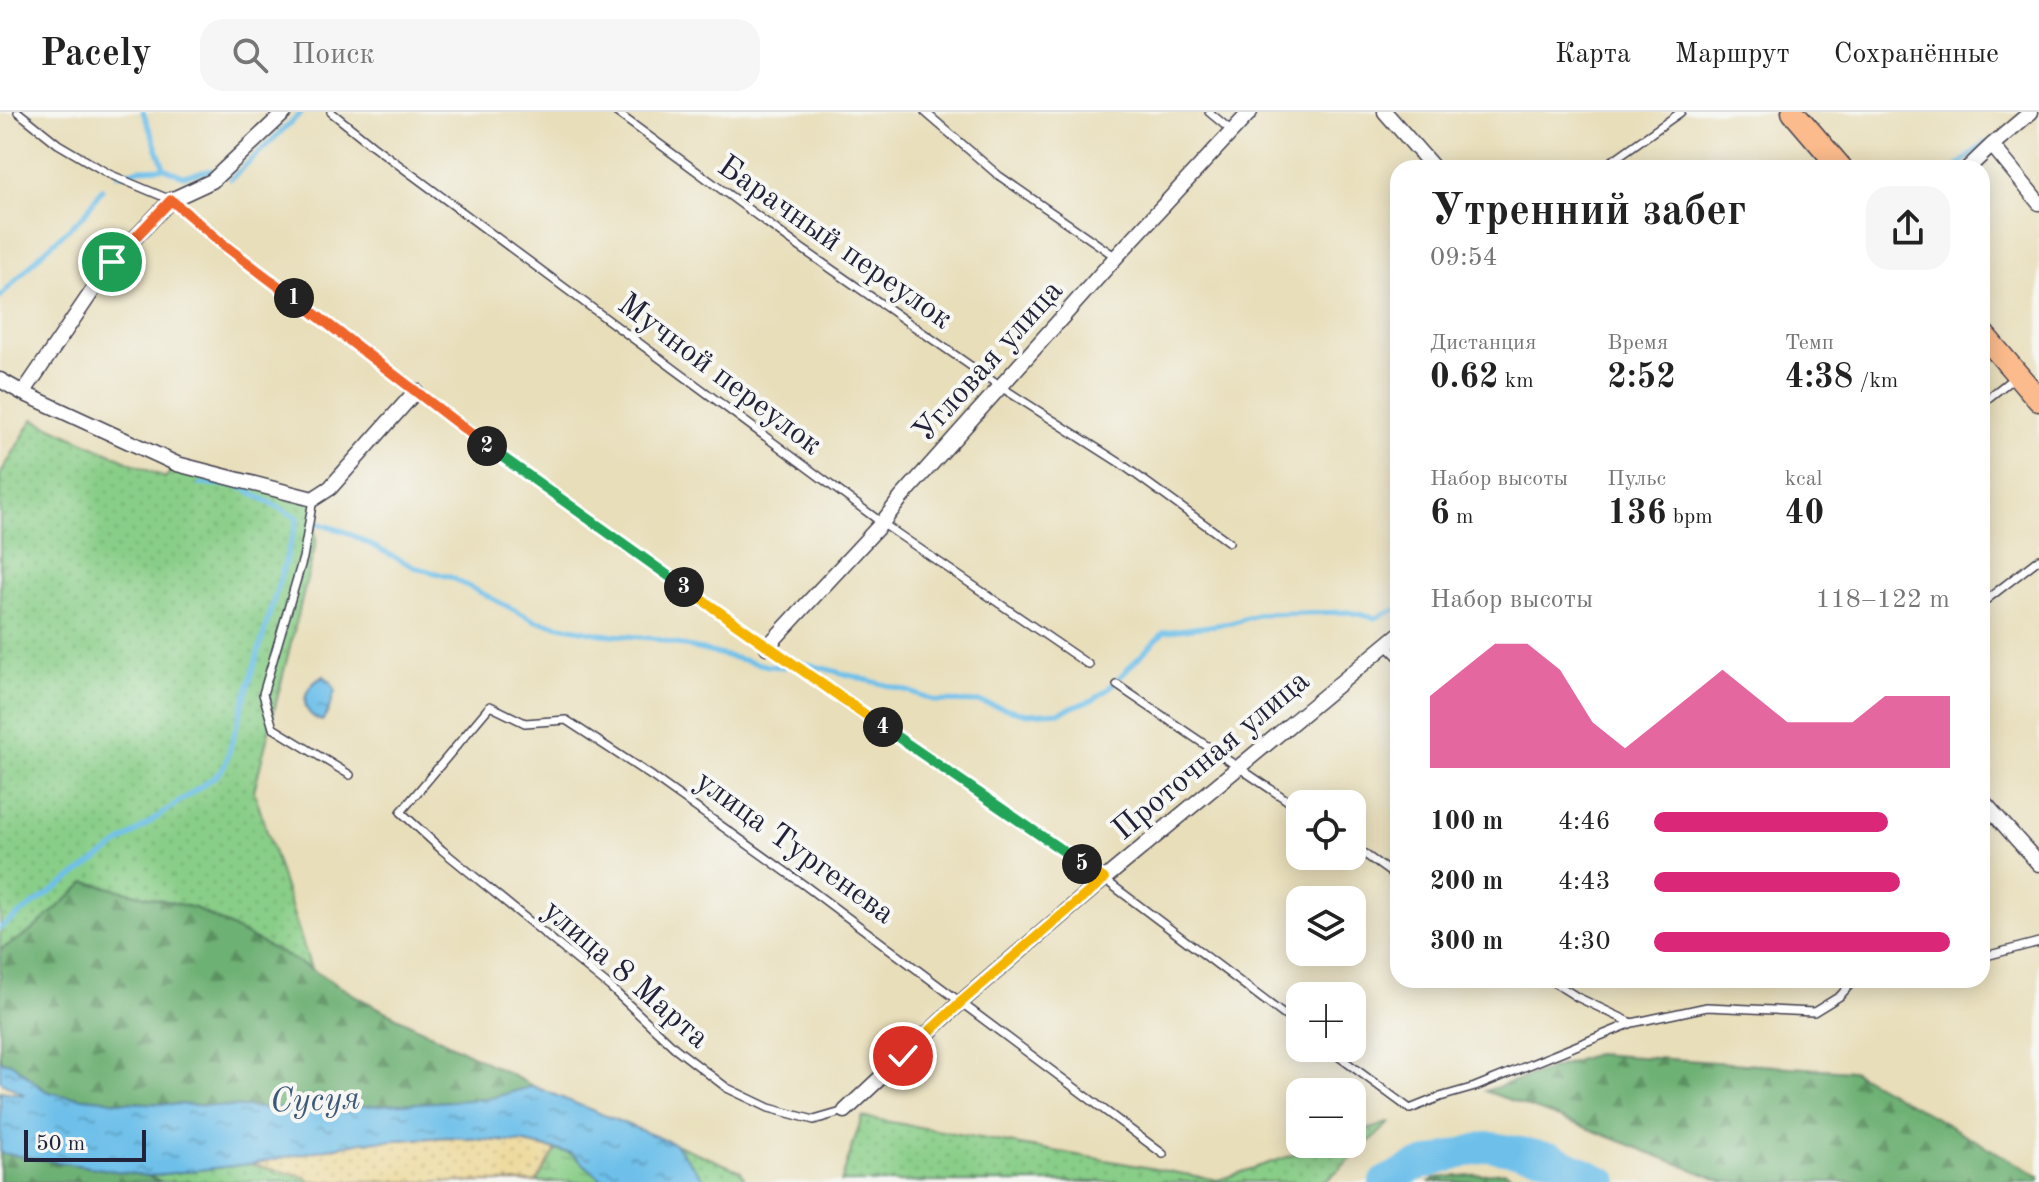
<!DOCTYPE html>
<html lang="ru">
<meta charset="utf-8">
<style>
body{margin:0;font-family:"Old Standard TT",serif;background:#f6f6f6;color:#222;height:100vh;display:flex;flex-direction:column;font-size:30px;white-space:nowrap}
*{box-sizing:border-box;margin:0}
p{font-size:26px;color:#767676}
.icon{flex:none;width:44px;height:44px;fill:none;stroke:currentColor;stroke-width:2;stroke-linecap:round;stroke-linejoin:round}
.map{position:relative;flex:1;overflow:hidden}
.panel{position:absolute;left:1390px;top:48px;width:600px;height:828px;display:flex;flex-direction:column;background:#fff;border-radius:24px;box-shadow:0 4px 20px #0003}
.panel>*{flex:none}
.fabs{position:absolute;left:1286px;top:678px;display:grid;gap:16px}
.fabs a{display:grid;place-items:center;width:80px;height:80px;border-radius:16px;background:#fff;box-shadow:0 4px 20px #0003;font-size:40px}
.scale{position:absolute;left:24px;bottom:20px;width:122px;box-sizing:border-box;padding-left:8px;border:4px solid #22223b;border-top:0;font-size:22px;line-height:28px;white-space:nowrap;color:#22223b;-webkit-text-stroke:6px #f6f6f2;paint-order:stroke}
.pin{position:absolute;display:grid;place-items:center;width:68px;height:68px;color:#fff;margin:-34px;border:4px solid #fff;border-radius:50%;box-shadow:0 2px 8px #0007}
.km{position:absolute;width:40px;height:40px;margin:-20px;border-radius:50%;background:#222;color:#fff;font-size:22px;line-height:40px;text-align:center}
.round{display:grid;place-items:center;flex:none;width:84px;height:84px;border-radius:24px;background:#f6f6f6}
.overview{display:flex;align-items:center;justify-content:space-between;height:136px;padding:0 40px}
h1{font-size:44px;font-weight:700;line-height:60px}
.figures{display:grid;grid-template-columns:repeat(3,1fr);gap:12px;height:136px;padding:8px 40px}
.figures div{display:grid;align-content:center}
.figures b{font-size:34px;font-weight:700}
.figures small{font-size:22px;font-weight:400}
.figures p{font-size:22px}
.chart{height:224px;padding:16px 40px}
.chart p{display:flex;justify-content:space-between}
.chart svg{width:100%;height:144px;margin-top:8px;fill:#db2777;opacity:.7}
ul{padding:0 40px;list-style:none;font-size:26px}
li{display:grid;grid-template-columns:128px 96px 1fr;align-items:center;height:60px}
li i{height:20px;border-radius:10px;background:#db2777}
header{display:flex;align-items:center;gap:48px;box-sizing:border-box;height:112px;padding:0 40px;background:#fff;border-bottom:2px solid #e0e0e0}
header strong{font-size:38px}
nav{display:flex;gap:44px;margin-inline-start:auto;font-size:28px}
.search{width:560px;height:72px;background:#f6f6f6;display:flex;align-items:center;gap:20px;box-sizing:border-box;padding:0 28px;border-radius:24px;color:#767676;font-size:30px}
.map>svg:first-child{display:block}
.grass{fill:url(#grass-dots);stroke:#567862;stroke-width:2}
.forest{fill:url(#forest-firs);stroke:#486a58;stroke-width:2}
.wetland{fill:url(#wetland-marsh);stroke:#567862;stroke-width:2}
.sand{fill:url(#sand-dots);stroke:#887e6c;stroke-width:2}
.water{fill:url(#water-ripples);stroke:#487192;stroke-width:2}
.lines{fill:none;stroke-linecap:round;stroke-linejoin:round}
.stream{stroke:#6ec0ea;stroke-width:5}
.river{stroke:#6ec0ea;stroke-width:30}
.lane-casing{stroke:#403e4e;stroke-width:10}
.street-casing{stroke:#403e4e;stroke-width:17}
.primary-casing{stroke:#403e4e;stroke-width:25}
.lane{stroke:#fff;stroke-width:7}
.street{stroke:#fff;stroke-width:14}
.primary{stroke:#fbbb8c;stroke-width:22}
.split-1-casing{stroke:#fff;stroke-width:16}
.split-2-casing{stroke:#fff;stroke-width:16}
.split-3-casing{stroke:#fff;stroke-width:16}
.split-4-casing{stroke:#fff;stroke-width:16}
.split-5-casing{stroke:#fff;stroke-width:16}
.split-6-casing{stroke:#fff;stroke-width:16}
.split-1{stroke:#f0652b;stroke-width:10}
.split-2{stroke:#f0652b;stroke-width:10}
.split-3{stroke:#22a559;stroke-width:10}
.split-4{stroke:#f5b400;stroke-width:10}
.split-5{stroke:#22a559;stroke-width:10}
.split-6{stroke:#f5b400;stroke-width:10}
.labels{text-anchor:middle;stroke-width:8;stroke-linejoin:round;paint-order:stroke}
.street-label{font-size:32px;fill:#22223b;stroke:#f6f6f2}
.water-label{font-size:34px;font-style:italic;fill:#3d5978;stroke:#f6f6f2}
</style>
<header>
<strong>Pacely</strong>
<div class="search"><svg class="icon" aria-label="search" viewBox="0 0 24 24"><circle cx="10" cy="10" r="6"/><path d="M15 15l6 6"/></svg>Поиск</div>
<nav><a>Карта</a><a>Маршрут</a><a>Сохранённые</a></nav>
</header>
<div class="map">
<svg width="2039" height="1070" viewBox="0 0 2039 1070">
<defs>
<pattern id="grass-dots" width="8" height="8" patternUnits="userSpaceOnUse" patternTransform="scale(2)"><rect width="8" height="8" fill="#89ce88"/><path d="M2 2h.1M6 6h.1" fill="none" stroke="#76b176" stroke-width="1.8" stroke-linecap="round"/></pattern>
<pattern id="forest-firs" width="22" height="20" patternUnits="userSpaceOnUse" patternTransform="scale(2)"><rect width="22" height="20" fill="#6eb174"/><path d="M5 1l3.5 6h-7zM16 11l3.5 6h-7z" fill="#5a9060"/></pattern>
<pattern id="wetland-marsh" width="20" height="14" patternUnits="userSpaceOnUse" patternTransform="scale(2)"><rect width="20" height="14" fill="#89ce88"/><path d="M1 5h8M5 5V1M11 12h8M15 12V8" fill="none" stroke="#76b176"/></pattern>
<pattern id="sand-dots" width="8" height="8" patternUnits="userSpaceOnUse" patternTransform="scale(2)"><rect width="8" height="8" fill="#eeda9e"/><path d="M2 2h.1M6 6h.1" fill="none" stroke="#ccbb89" stroke-width="1.8" stroke-linecap="round"/></pattern>
<pattern id="water-ripples" width="26" height="14" patternUnits="userSpaceOnUse" patternTransform="scale(2)"><rect width="26" height="14" fill="#6ec0ea"/><path d="M2 4q2-2 4 0t4 0M15 11q2-2 4 0t4 0" fill="none" stroke="#5a9cbf"/></pattern>
</defs>
<rect width="100%" height="100%" fill="#f6f6f2"/>
<filter id="ink" filterUnits="userSpaceOnUse"><feTurbulence type="fractalNoise" baseFrequency=".0125" numOctaves="2"/><feDisplacementMap in="SourceGraphic" scale="16" xChannelSelector="R" yChannelSelector="G"/><feConvolveMatrix kernelMatrix="1 2 1 2 8 2 1 2 1" color-interpolation-filters="sRGB"/></filter>
<filter id="wash" filterUnits="userSpaceOnUse"><feTurbulence type="fractalNoise" baseFrequency=".006" numOctaves="4" result="noise"/><feDisplacementMap in="SourceGraphic" scale="32" xChannelSelector="R" yChannelSelector="G"/><feGaussianBlur stdDeviation="1.8" result="paint"/><feColorMatrix in="noise" values="0 0 0 0 0 0 0 0 0 0 0 0 0 0 0 0 0 1.4 0 .05"/><feComposite in="paint" operator="in"/></filter>
<g filter="url(#wash)">
<rect width="100%" height="100%" fill="#e8deba"/>
<path class="grass" d="M33,307L165,366L177,352L313,387L316,431L254,679L311,857L195,796L86,770L30,820L0,838V363Z
M862,1005L1218,1068L1326,1032H1352V1023L1391,1010L1325,1070H841Z
M675,1032L741,1059L746,1070H706Z
M250,1052L305,1065L312,1070H161L148,1064Z"/>
<path class="forest" d="M86,770L195,796L311,857L363,888L533,974L488,987L314,997L266,996L121,990L65,984L46,979L11,951L0,949V838L30,820Z
M1595,942L1852,959L2039,1064V1070H1724L1584,1015L1485,979Z
M0,1041L148,1064L161,1070H0Z
M1505,1060L1522,1070H1429L1437,1066Z"/>
<path class="wetland" d="M556,1038L571,1041L605,1070H536Z"/>
<path class="sand" d="M449,1025L525,1031L556,1038L536,1070H312L305,1065L250,1052L362,1030Z"/>
<path class="water" d="M324,564L331,570L335,579L327,602L322,609C296,600 303,574 324,564Z
M0,949L11,951L46,979L65,984L121,990L266,996L314,997L488,987L533,974L675,1032L706,1070H605L571,1041L525,1031L449,1025L362,1030L250,1052L148,1064L0,1041V979L25,983L0,969Z"/>
<g class="lines">
<path class="stream" d="M143,0L164,55
M1955,56L1985,31
M118,63L140,57L164,56L183,64L211,58
M231,67L302,0
M0,185L42,141L84,103L102,77
M318,411L346,420L414,455L450,465L536,509L601,522L652,526L768,554L782,555L808,552L908,579L936,589L980,590L1027,602L1060,600L1094,587L1107,578L1164,520L1231,511L1260,502L1349,500L1375,506L1398,497
M0,816L217,663L225,653L298,406L237,373L200,372"/>
<path class="river" d="M1384,1070L1414,1055L1487,1034L1553,1046L1604,1070"/>
</g>
</g>
<g filter="url(#ink)">
<g class="lines">
<defs>
<path id="lane" d="M18,0L58,32L109,62L171,88L224,133L496,340L767,535L1104,767L1300,915
M331,0L372,33L882,411L1089,553
M616,0L801,136L1001,275L1120,351L1229,430
M925,0L998,63L1116,145
M1209,0L1233,20
M1602,56L1681,0
M1982,291L2016,264
M313,387L303,446L263,582L273,616L350,663
M1982,491L2039,447
M1386,533L1398,545
M1117,573L1300,697
M1352,733L1398,766
M1982,845L2039,830
M1550,868L1577,885L1632,911
M1327,936L1410,997L1440,985L1475,975L1632,911L1707,895L1814,900L1840,884L1854,868
M845,999L814,1008L769,996L727,976L675,936L610,875L442,738L401,700L490,594L525,611L566,608L653,665L807,775L1163,1042"/>
<path id="street" d="M1385,0L1434,56
M1992,33L2039,91
M1968,56L1992,33L2031,0
M0,268L23,281L177,352L313,387L330,376L416,279
M23,281L112,150L171,88L212,69L285,0
M767,535L882,411L901,386L1116,145L1250,0
M1982,688L2039,752
M845,999L961,890L1104,767L1398,523"/>
<path id="primary" d="M1793,0L1841,56
M1982,221L2039,288"/>
</defs>
<use href="#lane" class="lane-casing"/>
<use href="#street" class="street-casing"/>
<use href="#primary" class="primary-casing"/>
<use href="#lane" class="lane"/>
<use href="#street" class="street"/>
<use href="#primary" class="primary"/>
</g>
</g>
<g class="lines" filter="url(#ink)">
<defs>
<path id="split-1" d="M112,150L171,88L224,133L294,186"/>
<path id="split-2" d="M294,186L487,334"/>
<path id="split-3" d="M487,334L684,475"/>
<path id="split-4" d="M684,475L883,615"/>
<path id="split-5" d="M883,615L1082,752"/>
<path id="split-6" d="M903,944L961,890L1104,767L1082,752"/>
</defs>
<use href="#split-1" class="split-1-casing"/>
<use href="#split-2" class="split-2-casing"/>
<use href="#split-3" class="split-3-casing"/>
<use href="#split-4" class="split-4-casing"/>
<use href="#split-5" class="split-5-casing"/>
<use href="#split-6" class="split-6-casing"/>
<use href="#split-1" class="split-1"/>
<use href="#split-2" class="split-2"/>
<use href="#split-3" class="split-3"/>
<use href="#split-4" class="split-4"/>
<use href="#split-5" class="split-5"/>
<use href="#split-6" class="split-6"/>
</g>
<g class="labels">
<g class="street-label">
<text transform="translate(836 129) rotate(35)" y="11">Барачный переулок</text>
<text transform="translate(987 248) rotate(-48)" y="11">Угловая улица</text>
<text transform="translate(721 261) rotate(37)" y="11">Мучной переулок</text>
<text transform="translate(1210 642) rotate(-40)" y="11">Проточная улица</text>
<text transform="translate(796 734) rotate(36)" y="11">улица Тургенева</text>
<text transform="translate(627 861) rotate(41)" y="11">улица 8 Марта</text>
</g>
<g class="water-label">
<text transform="translate(315 986) rotate(-2)" y="12">Сусуя</text>
</g>
</g>
</svg>
<div class="fabs">
<a><svg class="icon" aria-label="locate" viewBox="0 0 24 24"><circle cx="12" cy="12" r="6"/><path d="M12 2v4M12 18v4M2 12h4M18 12h4"/></svg></a>
<a><svg class="icon" aria-label="layers" viewBox="0 0 24 24"><path d="M12 4l9 5-9 5-9-5zM3 14l9 5 9-5"/></svg></a>
<a>+</a>
<a>−</a>
</div>
<div class="scale">50 m</div>
<div class="pin" style="left:112px;top:150px;background:#1e9e55"><svg class="icon" aria-label="arrive" viewBox="0 0 24 24"><path d="M6 21V4h12l-3 4 3 4H6"/></svg></div>
<div class="pin" style="left:903px;top:944px;background:#d93025"><svg class="icon" aria-label="check" viewBox="0 0 24 24"><path d="M5 12l5 5 9-10"/></svg></div>
<b class="km" style="left:294px;top:186px">1</b>
<b class="km" style="left:487px;top:334px">2</b>
<b class="km" style="left:684px;top:475px">3</b>
<b class="km" style="left:883px;top:615px">4</b>
<b class="km" style="left:1082px;top:752px">5</b>
<section class="panel">
<div class="overview"><div><h1>Утренний забег</h1><p>09:54</p></div><a class="round"><svg class="icon" aria-label="share" viewBox="0 0 24 24"><path d="M12 15V3M7 8l5-5 5 5M5 13v7h14v-7"/></svg></a></div>
<div class="figures">
<div><p>Дистанция</p><b>0.62<small> km</small></b></div>
<div><p>Время</p><b>2:52</b></div>
<div><p>Темп</p><b>4:38<small> /km</small></b></div>
</div>
<div class="figures">
<div><p>Набор высоты</p><b>6<small> m</small></b></div>
<div><p>Пульс</p><b>136<small> bpm</small></b></div>
<div><p>kcal</p><b>40</b></div>
</div>
<div class="chart"><p><span>Набор высоты</span>118–122 m</p>
<svg viewBox="0 0 160 44" preserveAspectRatio="none"><path d="M0 44V22L10 14L20 6L30 6L40 14L50 30L60 38L70 30L80 22L90 14L100 22L110 30L120 30L130 30L140 22L150 22L160 22V44z"/></svg>
</div>
<ul>
<li><b>100 m</b>4:46<i style="width:79%"></i></li>
<li><b>200 m</b>4:43<i style="width:83%"></i></li>
<li><b>300 m</b>4:30<i style="width:100%"></i></li>
</ul>
</section>
</div>
